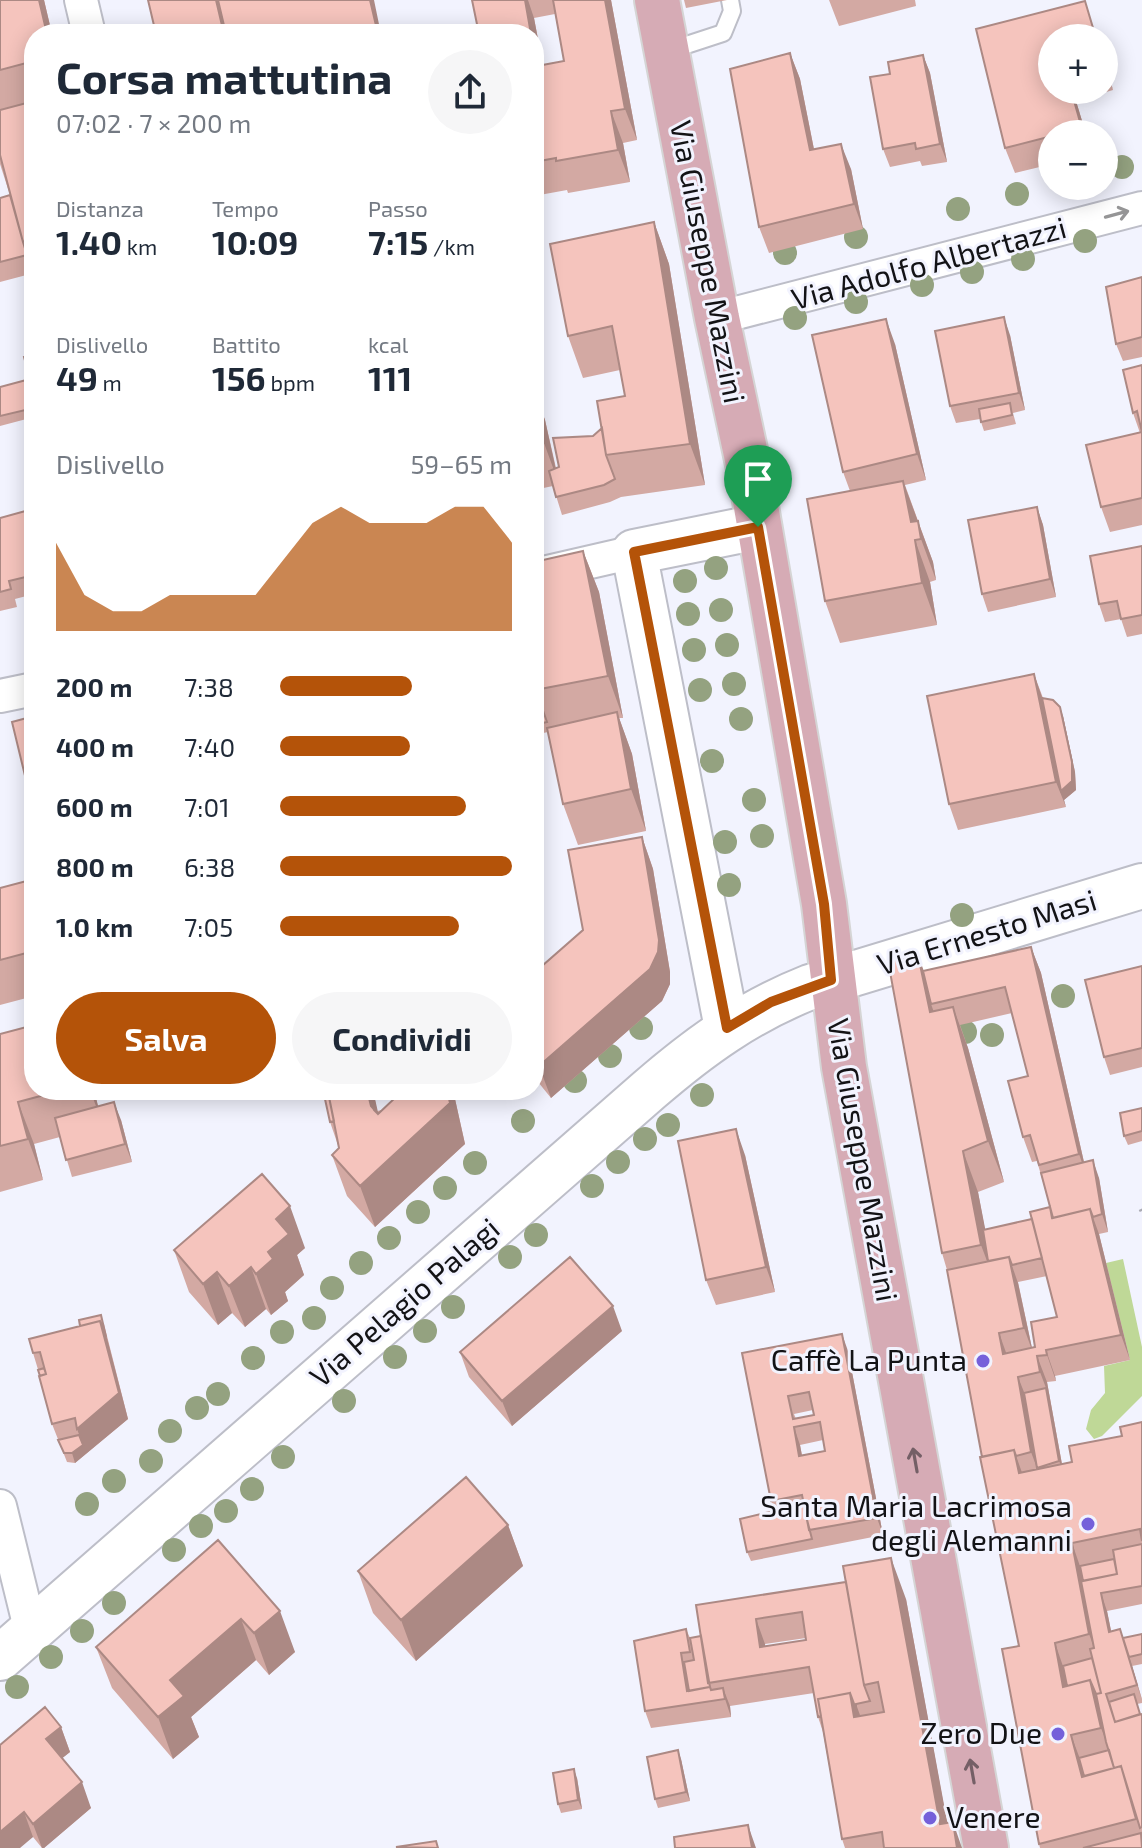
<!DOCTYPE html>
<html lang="it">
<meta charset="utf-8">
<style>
body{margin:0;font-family:"Exo 2",sans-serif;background:#f6f6f7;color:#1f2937;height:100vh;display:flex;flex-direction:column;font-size:30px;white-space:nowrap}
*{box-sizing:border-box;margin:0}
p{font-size:26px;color:#747a83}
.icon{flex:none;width:44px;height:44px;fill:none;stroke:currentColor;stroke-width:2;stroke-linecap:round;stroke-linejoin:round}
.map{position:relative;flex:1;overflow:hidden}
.panel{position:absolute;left:24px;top:24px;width:520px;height:1076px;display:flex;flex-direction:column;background:#fff;border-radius:32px;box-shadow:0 4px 20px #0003}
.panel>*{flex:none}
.buttons{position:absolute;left:1038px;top:24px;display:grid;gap:16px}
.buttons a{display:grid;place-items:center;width:80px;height:80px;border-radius:50%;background:#fff;box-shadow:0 4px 20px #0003;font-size:40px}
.pin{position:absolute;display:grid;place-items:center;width:68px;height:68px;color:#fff;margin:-82px -34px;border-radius:50% 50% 50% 0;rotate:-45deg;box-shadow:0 0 8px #0007}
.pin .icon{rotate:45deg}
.round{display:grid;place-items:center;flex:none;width:84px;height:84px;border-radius:42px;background:#f6f6f7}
.headline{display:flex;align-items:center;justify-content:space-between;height:136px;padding:0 32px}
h1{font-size:44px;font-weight:700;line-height:60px}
.figures{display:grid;grid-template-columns:repeat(3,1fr);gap:12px;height:136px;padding:8px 32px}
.figures div{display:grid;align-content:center}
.figures b{font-size:34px;font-weight:700}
.figures small{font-size:22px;font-weight:400}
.figures p{font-size:22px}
.chart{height:224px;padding:16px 32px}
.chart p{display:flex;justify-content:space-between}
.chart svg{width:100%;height:144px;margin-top:8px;fill:#b45309;opacity:.7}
.button{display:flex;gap:16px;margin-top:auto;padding:16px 32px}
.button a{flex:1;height:92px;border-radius:48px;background:#b45309;color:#fff;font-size:32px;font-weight:700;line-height:92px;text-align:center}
.button a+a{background:#f6f6f7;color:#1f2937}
ul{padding:0 32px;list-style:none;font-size:26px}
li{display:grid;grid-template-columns:128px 96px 1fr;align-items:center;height:60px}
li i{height:20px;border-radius:10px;background:#b45309}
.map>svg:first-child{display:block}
.green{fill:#bfd897}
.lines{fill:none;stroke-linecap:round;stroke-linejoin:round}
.lane-casing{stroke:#bdbec8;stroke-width:20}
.street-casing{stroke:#bdbec8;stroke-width:36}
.secondary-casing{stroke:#bdbec8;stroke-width:48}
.primary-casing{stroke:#d5d5d5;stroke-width:48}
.path{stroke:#aaaab3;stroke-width:5;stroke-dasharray:4 4;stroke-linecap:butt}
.lane{stroke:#fff;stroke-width:16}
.street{stroke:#fff;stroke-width:32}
.secondary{stroke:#fff;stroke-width:44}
.primary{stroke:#d6abb5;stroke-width:44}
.tree{fill:#94a280}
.wall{fill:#d3a9a3;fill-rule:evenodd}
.shaded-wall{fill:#ac8984}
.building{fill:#f5c4bd;stroke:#ac8984;stroke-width:2;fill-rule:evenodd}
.oneway{stroke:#959596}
.oneway2{stroke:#745f66}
.route-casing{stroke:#fff;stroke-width:16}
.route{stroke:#b45309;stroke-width:10}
.poi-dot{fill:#7560da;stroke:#f2f3fe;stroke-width:3}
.labels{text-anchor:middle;stroke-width:6;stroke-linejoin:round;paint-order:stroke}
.street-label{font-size:30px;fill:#131316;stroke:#f2f3fe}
.poi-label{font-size:30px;fill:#131316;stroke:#f2f3fe;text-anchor:end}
</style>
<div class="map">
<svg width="1142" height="1848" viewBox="0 0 1142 1848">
<rect width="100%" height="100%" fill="#f2f3fe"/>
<path class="green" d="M1123,1259L1142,1347V1396L1102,1436L1094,1439L1086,1429L1091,1410L1105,1393L1104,1366L1130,1360L1106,1263Z"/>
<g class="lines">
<defs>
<path id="lane" d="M668,51L723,33L732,11L730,0"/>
<path id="street" d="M81,0L89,34
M717,318L1142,208
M534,575L634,552
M0,696L34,689
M0,1506L31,1632"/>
<path id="secondary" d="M727,1028L634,552L758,527
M0,1658L649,1090C700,1046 747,1012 810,987L1142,886"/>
<path id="primary" d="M657,0L717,318L752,483L824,904L844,1067L986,1848"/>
</defs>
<use href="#lane" class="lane-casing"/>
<use href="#street" class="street-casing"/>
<use href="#secondary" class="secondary-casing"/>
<use href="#primary" class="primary-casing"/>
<path class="path" d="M1141,1209L1142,1211"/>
<use href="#lane" class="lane"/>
<use href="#street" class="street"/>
<use href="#secondary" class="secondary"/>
<use href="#primary" class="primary"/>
</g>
<g class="tree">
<circle cx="1122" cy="167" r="12"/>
<circle cx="1017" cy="194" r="12"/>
<circle cx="958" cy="209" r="12"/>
<circle cx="856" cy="237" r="12"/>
<circle cx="1085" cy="241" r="12"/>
<circle cx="785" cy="253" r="12"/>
<circle cx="1023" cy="259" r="12"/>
<circle cx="972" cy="272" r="12"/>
<circle cx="922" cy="285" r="12"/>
<circle cx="856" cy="302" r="12"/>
<circle cx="795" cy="318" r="12"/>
<circle cx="716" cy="568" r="12"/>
<circle cx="685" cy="581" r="12"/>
<circle cx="721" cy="610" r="12"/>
<circle cx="688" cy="614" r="12"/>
<circle cx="727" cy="645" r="12"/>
<circle cx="694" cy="650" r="12"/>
<circle cx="734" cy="684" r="12"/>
<circle cx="700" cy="690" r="12"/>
<circle cx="741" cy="719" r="12"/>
<circle cx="712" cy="761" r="12"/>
<circle cx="754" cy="800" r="12"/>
<circle cx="762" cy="836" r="12"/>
<circle cx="725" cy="842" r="12"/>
<circle cx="729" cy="885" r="12"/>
<circle cx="962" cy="915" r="12"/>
<circle cx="1063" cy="996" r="12"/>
<circle cx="641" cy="1028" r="12"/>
<circle cx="965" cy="1032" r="12"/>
<circle cx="992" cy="1035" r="12"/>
<circle cx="610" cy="1056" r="12"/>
<circle cx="575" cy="1081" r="12"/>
<circle cx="702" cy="1095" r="12"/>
<circle cx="523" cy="1121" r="12"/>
<circle cx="668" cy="1125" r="12"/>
<circle cx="645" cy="1139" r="12"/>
<circle cx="618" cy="1162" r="12"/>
<circle cx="475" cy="1163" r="12"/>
<circle cx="592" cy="1186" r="12"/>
<circle cx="445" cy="1188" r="12"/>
<circle cx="418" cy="1212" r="12"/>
<circle cx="536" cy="1235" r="12"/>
<circle cx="389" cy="1238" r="12"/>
<circle cx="510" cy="1257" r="12"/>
<circle cx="361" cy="1263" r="12"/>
<circle cx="332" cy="1288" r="12"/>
<circle cx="453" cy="1307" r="12"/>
<circle cx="314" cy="1318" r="12"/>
<circle cx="425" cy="1331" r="12"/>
<circle cx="282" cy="1332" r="12"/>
<circle cx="395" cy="1357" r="12"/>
<circle cx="253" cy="1358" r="12"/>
<circle cx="218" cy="1394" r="12"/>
<circle cx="344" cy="1401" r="12"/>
<circle cx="197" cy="1408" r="12"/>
<circle cx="170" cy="1431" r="12"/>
<circle cx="283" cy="1457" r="12"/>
<circle cx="151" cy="1461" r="12"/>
<circle cx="114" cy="1481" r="12"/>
<circle cx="252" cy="1489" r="12"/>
<circle cx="87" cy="1504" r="12"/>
<circle cx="226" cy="1511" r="12"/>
<circle cx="201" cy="1526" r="12"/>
<circle cx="174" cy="1550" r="12"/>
<circle cx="114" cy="1603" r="12"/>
<circle cx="82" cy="1631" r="12"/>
<circle cx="51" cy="1657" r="12"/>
<circle cx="17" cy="1687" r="12"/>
</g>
<path class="wall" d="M0,0H44L52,34H34V273L0,282V198L10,195L0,164Z
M472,0H611L637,140L623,143L630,182L568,193L567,190L534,196V34ZM555,14L564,61L543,65L534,18Z
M684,0H727L686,8Z
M829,0H915L916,6L839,26Z
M1094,26L1052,90H1104V59L1113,90L1076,101L1086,134H1052V164L1015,173L1005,148Z
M790,53L800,79L814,149L851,169L863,229L769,253L759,227Z
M923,55L930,73L947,162L922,166L920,161L890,167L883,149L890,74Z
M654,222L669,264L705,485L621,497L610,502L562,515L553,486L534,490V390L545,420L556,468L559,467L602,428L625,396L620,370L583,378L568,336Z
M1142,277V357L1123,361L1116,344Z
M1010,335L1025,410L1013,413L1016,424L984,431L980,419L956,423L950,406Z
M895,344L926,480L905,485L933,562L936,580L930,582L937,625L840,643L825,601L850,491L843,472Z
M34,354V417L0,426V387L30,379Z
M1142,365V525L1110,532L1101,507L1140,433L1133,413Z
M1037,507L1043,525L1056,597L988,612L982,594Z
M29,510L34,524V594L15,599L17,607L0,611V518Z
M1142,546V634L1127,637L1121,619L1105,622L1099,604Z
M583,551L599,592L623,718H619L632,754L646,831L578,845L563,804L548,732L534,735V691H536Z
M1034,674L1043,698L1063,716L1075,772L1076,790L1064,800L1066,807L958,830L949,804Z
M34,716V804L27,784Z
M642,837L653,869L670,972V984L662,1001L551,1098L534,1077V973L583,930Z
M34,879V996L0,1005V888Z
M1031,947L1041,973L1084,1162L1099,1178L1108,1232L1099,1234L1130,1360L1055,1376L1056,1381L1047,1382L1062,1464L1072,1462L1122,1436L1142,1422V1604L1107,1611L1111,1631L1123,1638L1142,1634V1664L1132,1666L1142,1699V1703L1137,1704L1140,1714H1142V1848H1040L1039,1844L1019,1646L982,1457L947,1270L942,1253L923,971ZM1012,1013L1028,1076L1023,1137L1032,1162L1037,1161L1052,1214L985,1230L978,1192L1004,1182L968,1048L960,1025ZM1047,1276L1057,1317L1035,1347L1032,1348L1018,1282Z
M1142,966V1067L1110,1075L1104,1057Z
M0,1034L34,1090H94L98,1107L121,1120L132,1162L72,1177L60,1137L34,1144L43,1180L0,1192Z
M373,1090L377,1111L382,1110L396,1097L394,1090H453L465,1144L375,1227L347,1196L332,1155L339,1148L330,1122Z
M1142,1108V1141L1128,1145L1124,1136Z
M745,1155L775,1292L716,1305L706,1280Z
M305,1248L297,1255L304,1275L285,1292L288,1301L271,1315L266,1309L245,1327L232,1313L218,1325L189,1292L174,1250Z
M104,1324L128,1419L75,1463L67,1462L52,1424L40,1376L33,1353Z
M622,1331L512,1426L469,1377L460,1352Z
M848,1351L883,1535L751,1561L747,1552L774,1511L771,1501L742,1353ZM813,1410L814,1415L796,1419L794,1414ZM823,1440L825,1451L802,1455L800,1445Z
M508,1525L523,1566L416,1661L373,1613L358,1571Z
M218,1540L295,1652L269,1675L256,1660L191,1717L199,1737L173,1759L112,1688L96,1647Z
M906,1599L947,1823L962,1848H845L842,1839L823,1732L818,1717L814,1693L730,1706L731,1717L651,1728L645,1711L686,1629L690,1638L701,1636L696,1605ZM806,1638V1640L765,1646V1644Z
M61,1727L70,1752L62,1758L91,1808L44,1848H42L33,1837L0,1848Z
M681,1759L690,1801L658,1808L655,1799Z
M577,1778L582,1809L561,1813L558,1804Z"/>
<path class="shaded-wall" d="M39,0H44L52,34H47Z
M216,0H221L229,34H224Z
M370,0H374L381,34H378Z
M525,0H528L534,18L549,98L537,66L534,49V34H531Z
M605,0H611L637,140L625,109Z
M790,53L800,79L819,175L810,150Z
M923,55L930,73L947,162L940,144Z
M1104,59L1113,90L1104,64Z
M1071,90L1076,101L1086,134H1084Z
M611,111L623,143L630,182L618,150Z
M841,144L851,169L863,229L854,204Z
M654,222L669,264L705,485L690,444Z
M1004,317L1010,335L1025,410L1019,393Z
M886,319L895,344L926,480L917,454Z
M534,390L545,420L559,484L544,443L534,398Z
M903,481L933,562L936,580L921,539L911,522Z
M1037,507L1043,525L1056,597L1050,579Z
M915,540L930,582L937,625L922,583Z
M583,551L599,592L623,718L608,676Z
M1034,674L1043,700L1060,707L1063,716L1075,772L1076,790L1064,800L1066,807L1056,782Z
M617,712L632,754L646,831L631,789Z
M642,837L653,869L670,972V984L662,1001L551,1098L539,1066Z
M1031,947L1041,973L1088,1180L1079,1154Z
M918,955L933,996L931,1004L940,1029L930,1012Z
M953,1007L968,1048L1004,1182L988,1141Z
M90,1090H94L103,1125Z
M370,1090H373L382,1130L375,1113Z
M447,1090H453L465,1144L375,1227L360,1186Z
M18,1102L34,1144L43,1180L28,1139Z
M114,1102L121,1120L132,1162L125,1144Z
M736,1129L745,1155L775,1292L766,1267Z
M963,1151L978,1192L993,1269H990L981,1245Z
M1093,1160L1099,1178L1108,1232L1102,1214Z
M290,1206L305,1248L297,1255L304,1275L285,1292L288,1301L271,1315L256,1274L268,1252L276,1219Z
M1090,1209L1099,1234L1130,1360L1121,1335Z
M1009,1257L1018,1283L1033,1353L1024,1328Z
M251,1267L266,1309L245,1327L229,1286Z
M217,1272L232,1313L218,1325L203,1284Z
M613,1306L622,1331L512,1426L502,1401Z
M101,1315L128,1419L75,1463L72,1453L83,1445L77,1429Z
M999,1333L1008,1358L1003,1354Z
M842,1334L848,1351L883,1535L877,1518Z
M1046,1350L1055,1376L1056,1381L1047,1355Z
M1037,1356L1047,1382L1063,1470L1059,1461L1046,1388L1040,1372Z
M1018,1377L1028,1402L1037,1468L1031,1452Z
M794,1427L800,1445L805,1473L799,1456Z
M1014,1450L1025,1481L1019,1473Z
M508,1525L523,1566L416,1661L401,1620Z
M1072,1543L1083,1575L1101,1666L1089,1634Z
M891,1558L906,1599L952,1848L940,1824Z
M1101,1593L1107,1611L1115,1650L1109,1632Z
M280,1611L295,1652L269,1675L254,1633Z
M241,1619L256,1660L191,1717L199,1737L173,1759L158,1717L170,1680Z
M756,1619L765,1644L769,1672L760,1647Z
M1120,1629L1132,1666L1142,1700L1137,1685Z
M1055,1643L1066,1675L1072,1710L1063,1687Z
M1090,1680L1102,1712L1113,1759L1101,1728Z
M723,1688L730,1706L731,1717L725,1699Z
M850,1693L856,1704L865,1729L854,1717Z
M61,1727L70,1752L55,1764L46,1739Z
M1071,1735L1083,1767L1090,1799L1082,1777Z
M678,1750L681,1759L690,1801L686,1792Z
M574,1769L577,1778L582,1809L578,1800Z
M82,1782L91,1808L44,1848H42L33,1824Z
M24,1812L33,1837L20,1848H0V1832Z
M953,1822L962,1848H957Z
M748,1825L756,1848H752Z"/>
<path class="building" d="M0,0H39L47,34H34V61L0,70Z
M148,0H216L224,34H156Z
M218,0H370L378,34H226Z
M472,0H525L531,34H479Z
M553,0H605L625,109L611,111L618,150L556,161V158L534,162V49L537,66L564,61Z
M1085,1L1096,38H1052V90H1071L1082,129L1061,134H1052V136L1005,148L976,29Z
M790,53L810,150L841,144L854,204L759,227L730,69Z
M923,55L940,144L916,149L915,143L883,149L870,77L890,74L888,62Z
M34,101V239L23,242L0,155V110Z
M10,195L23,242L27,255L0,262V198Z
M654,222L690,444L606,455L597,401L625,396L612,326L568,336L550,244Z
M1142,277V337L1116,344L1106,287Z
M34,311V327L30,312Z
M1004,317L1019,393L950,406L935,331Z
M886,319L917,454L843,472L812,335Z
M34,354V408L0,416V387L30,379L24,357Z
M1142,365V498L1101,507L1086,445L1142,432L1137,411L1133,413L1123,370Z
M534,398L544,443L534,445Z
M1010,403L1012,415L981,422L979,409Z
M602,428L606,455L615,479L604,485L556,497L549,471L559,467L553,438L593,436Z
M903,481L911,522L918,521L921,539L915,540L922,583L825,601L807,499Z
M1037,507L1050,579L982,594L968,520Z
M29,510L34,530V575L9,581L11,589L0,592V518Z
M1142,546V615L1121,619L1117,601L1099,604L1090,556Z
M583,551L608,676L535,690L534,684V562Z
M1034,674L1056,782L949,804L927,696Z
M534,691H536L547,722L534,725Z
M1042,698L1053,700L1060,707L1072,762V781L1061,791Z
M617,712L631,789L563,804L547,728Z
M34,716V782L27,784L12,722Z
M642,837L659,940L658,952L650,969L539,1066L534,1059V973L583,930L568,850Z
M34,879V951L0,960V888Z
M1031,947L1079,1154L1039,1165L1030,1135L1023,1137L1008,1081L1028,1076L1005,987L931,1004L923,971Z
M918,955L930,1012L953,1007L988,1141L963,1151L981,1245L942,1253L888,961Z
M1142,966V1048L1104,1057L1085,980Z
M34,1025V1090H63L18,1102L28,1139L0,1146V1034Z
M323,1090H360L329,1097L334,1121L330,1122Z
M360,1090H367L371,1106L378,1114L396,1097L394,1090H447L450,1103L360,1186L332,1155L339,1148L329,1097Z
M367,1090H370L375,1111L374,1110Z
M114,1102L125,1144L66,1160L55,1118Z
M1142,1108V1131L1124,1136L1120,1113Z
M736,1129L766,1267L706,1280L678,1141Z
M1093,1160L1102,1214L1093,1217L1090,1209L1053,1218L1041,1173Z
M262,1174L290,1206L276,1219L289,1234L268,1252L273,1259L256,1274L251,1267L229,1286L217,1272L203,1284L174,1250Z
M1050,1207L1052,1218L1090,1209L1121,1335L1046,1350L1047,1355L1037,1356L1040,1372L1018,1377L1031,1452L1016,1456L1014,1450L982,1457L947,1270L1009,1257L1024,1328L999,1333L1003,1354L1035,1347L1031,1322L1057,1317L1030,1212Z
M1032,1219L1042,1258L1012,1265L1009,1257L988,1261L983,1230Z
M570,1257L613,1306L502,1401L460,1352Z
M101,1315L106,1337L100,1321L80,1326L79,1320Z
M100,1321L119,1393L77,1429L75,1418L52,1424L39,1376L46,1374L40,1352L33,1353L29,1339Z
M842,1334L877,1518L809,1530L802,1495L771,1501L742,1353ZM809,1392L814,1415L793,1419L788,1396ZM820,1422L825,1451L799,1456L794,1427Z
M44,1368L46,1374L40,1376L38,1370Z
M1046,1388L1059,1461L1037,1468L1024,1393Z
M1142,1422V1541L1140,1529L1072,1543L1089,1634L1055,1643L1063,1687L1090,1680L1101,1728L1071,1735L1082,1777L1121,1766L1136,1819L1039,1844L1002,1649L1019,1646L980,1457L1014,1450L1019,1473L1072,1462L1069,1446L1122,1436L1120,1427Z
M79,1435L83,1445L72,1453H64L58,1440Z
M466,1477L508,1525L401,1620L358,1571Z
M803,1504L812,1539L747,1552L740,1519Z
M218,1540L280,1611L254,1633L241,1619L170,1680L184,1696L158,1717L96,1647Z
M1142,1544V1586L1101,1593L1109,1632L1120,1629L1137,1685L1106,1694L1115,1722L1142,1714V1827L1140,1828L1121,1766L1114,1768L1106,1742L1096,1694L1101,1693L1090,1649L1094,1648L1081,1581L1117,1574L1113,1550Z
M891,1558L940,1824L953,1822L957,1848H884L882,1832L842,1839L818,1699L850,1693L854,1717L884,1712L878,1682L864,1685L843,1566Z
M1114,1559L1117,1574L1083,1581L1080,1566Z
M846,1582L864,1685L870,1701L856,1704V1709L850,1693L818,1699L821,1716L818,1717L809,1667L708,1683L696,1605ZM802,1612L806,1640L760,1647L756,1619Z
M686,1629L690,1652L681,1653L687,1691L710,1687L711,1690L723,1688L725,1699L645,1711L634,1641Z
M1142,1634V1654L1129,1657L1123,1638Z
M701,1636L710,1687L689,1691L684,1662L694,1660L690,1638Z
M1092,1658L1101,1693L1096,1694L1090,1680L1067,1686L1063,1666Z
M1134,1694L1140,1714L1115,1722L1109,1702Z
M45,1707L61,1727L46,1739L82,1782L33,1824L24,1812L0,1832V1745Z
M678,1750L686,1792L655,1799L647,1757Z
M1109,1750L1114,1768L1084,1776L1079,1758Z
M574,1769L578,1800L558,1804L553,1773Z
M748,1825L752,1848H675L674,1837Z
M1141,1833L1142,1848H1083Z
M436,1841L438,1848L396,1847Z"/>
<defs><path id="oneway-shaft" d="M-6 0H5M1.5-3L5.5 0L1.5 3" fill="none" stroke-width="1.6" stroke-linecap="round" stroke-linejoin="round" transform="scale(2)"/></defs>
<use class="oneway" href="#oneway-shaft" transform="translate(1117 214) rotate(-15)"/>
<g class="oneway2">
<use href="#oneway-shaft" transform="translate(915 1460) rotate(-100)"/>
<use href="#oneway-shaft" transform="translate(972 1771) rotate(-100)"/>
</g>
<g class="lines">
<defs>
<path id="route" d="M758,527L824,904L831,980L771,1002L727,1028L634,552Z"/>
</defs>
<use href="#route" class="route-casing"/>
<use href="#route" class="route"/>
</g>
<g class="poi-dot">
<circle cx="983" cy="1361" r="8"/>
<circle cx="1088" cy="1524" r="8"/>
<circle cx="1058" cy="1734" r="8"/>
<circle cx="930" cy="1818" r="8"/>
</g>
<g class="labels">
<g class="street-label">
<text transform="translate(707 262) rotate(79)" y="10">Via Giuseppe Mazzini</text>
<text transform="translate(929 264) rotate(-15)" y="10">Via Adolfo Albertazzi</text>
<text transform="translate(987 933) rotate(-17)" y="10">Via Ernesto Masi</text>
<text transform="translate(862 1160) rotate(80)" y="10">Via Giuseppe Mazzini</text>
<text transform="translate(405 1303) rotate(-41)" y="10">Via Pelagio Palagi</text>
</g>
<g class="poi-label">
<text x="967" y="1371">Caffè La Punta</text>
<text x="1072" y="1517">Santa Maria Lacrimosa<tspan x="1072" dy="34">degli Alemanni</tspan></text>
<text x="1042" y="1744">Zero Due</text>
<text x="946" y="1828" text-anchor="start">Venere</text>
</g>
</g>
</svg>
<div class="buttons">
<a>+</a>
<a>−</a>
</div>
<div class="pin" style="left:758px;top:527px;background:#1e9e55"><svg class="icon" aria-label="arrive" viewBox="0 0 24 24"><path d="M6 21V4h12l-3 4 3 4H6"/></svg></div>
<section class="panel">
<div class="headline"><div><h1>Corsa mattutina</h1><p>07:02 · 7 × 200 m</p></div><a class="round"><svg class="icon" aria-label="share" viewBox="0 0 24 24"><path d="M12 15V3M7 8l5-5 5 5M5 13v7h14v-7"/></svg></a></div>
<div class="figures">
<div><p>Distanza</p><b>1.40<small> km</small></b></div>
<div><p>Tempo</p><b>10:09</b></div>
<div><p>Passo</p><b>7:15<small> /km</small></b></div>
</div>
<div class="figures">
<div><p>Dislivello</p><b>49<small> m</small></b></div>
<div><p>Battito</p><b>156<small> bpm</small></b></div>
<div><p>kcal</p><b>111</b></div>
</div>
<div class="chart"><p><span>Dislivello</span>59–65 m</p>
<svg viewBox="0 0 160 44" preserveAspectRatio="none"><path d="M0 44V17L10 33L20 38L30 38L40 33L50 33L60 33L70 33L80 22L90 11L100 6L110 11L120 11L130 11L140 6L150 6L160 17V44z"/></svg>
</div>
<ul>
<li><b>200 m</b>7:38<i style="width:57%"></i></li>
<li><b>400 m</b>7:40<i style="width:56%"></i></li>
<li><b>600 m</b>7:01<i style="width:80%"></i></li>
<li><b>800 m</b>6:38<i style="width:100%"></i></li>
<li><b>1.0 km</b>7:05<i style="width:77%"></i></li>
</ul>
<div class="button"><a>Salva</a><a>Condividi</a></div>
</section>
</div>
